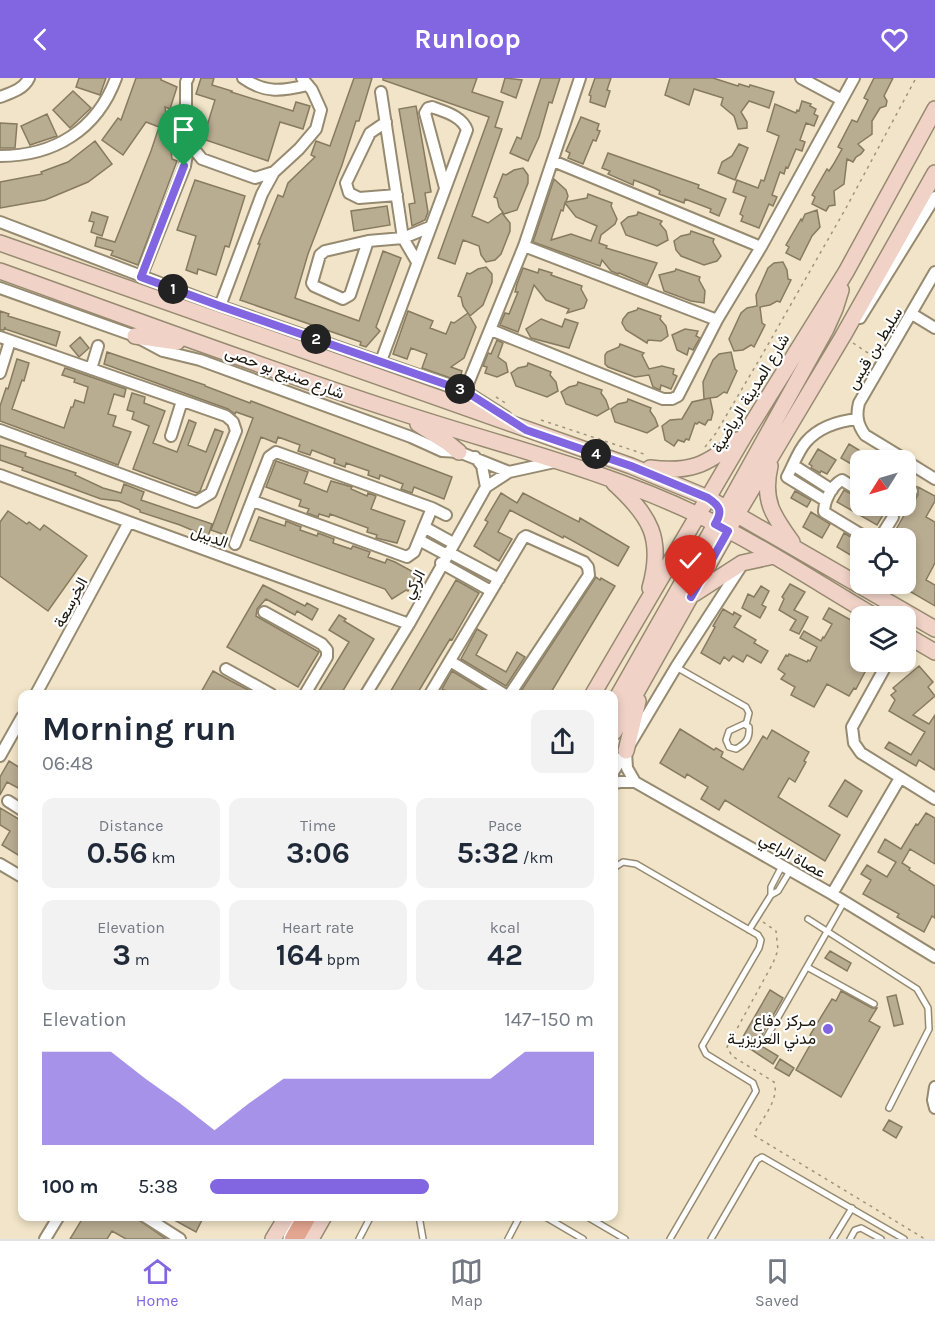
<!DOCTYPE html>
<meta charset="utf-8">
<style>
body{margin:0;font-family:Karla,Vazirmatn,sans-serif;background:#f2f2f3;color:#1f2937;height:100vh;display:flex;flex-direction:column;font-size:22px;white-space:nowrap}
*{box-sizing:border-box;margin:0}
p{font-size:20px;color:#747a83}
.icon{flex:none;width:33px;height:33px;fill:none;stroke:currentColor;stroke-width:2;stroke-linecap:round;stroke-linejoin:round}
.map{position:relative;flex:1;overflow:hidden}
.side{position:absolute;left:18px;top:612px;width:600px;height:531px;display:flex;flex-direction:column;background:#fff;border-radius:12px;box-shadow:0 3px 9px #0003}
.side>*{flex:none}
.needle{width:39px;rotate:233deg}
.fabs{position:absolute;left:850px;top:372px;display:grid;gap:12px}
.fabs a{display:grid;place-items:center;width:66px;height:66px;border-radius:12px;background:#fff;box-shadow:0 3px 9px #0003;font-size:30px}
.pin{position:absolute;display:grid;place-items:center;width:51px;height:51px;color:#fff;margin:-62px -26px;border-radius:50% 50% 50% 0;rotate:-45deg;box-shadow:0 0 6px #0007}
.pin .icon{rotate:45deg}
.km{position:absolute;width:30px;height:30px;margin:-15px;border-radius:50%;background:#222;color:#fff;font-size:16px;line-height:30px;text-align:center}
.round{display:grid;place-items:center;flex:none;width:63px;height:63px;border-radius:12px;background:#f2f2f3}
.headline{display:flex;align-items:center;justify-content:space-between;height:102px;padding:0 24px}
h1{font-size:33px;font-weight:700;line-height:45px}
.figures{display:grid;grid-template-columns:repeat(3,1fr);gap:9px;height:102px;padding:6px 24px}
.figures div{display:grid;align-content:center;border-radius:12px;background:#f2f2f3;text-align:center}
.figures b{font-size:30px;font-weight:700}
.figures small{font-size:16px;font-weight:400}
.figures p{font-size:16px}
.chart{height:168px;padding:12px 24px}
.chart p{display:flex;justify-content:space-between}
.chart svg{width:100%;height:108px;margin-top:6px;fill:#8165e1;opacity:.7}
ul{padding:0 24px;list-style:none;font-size:20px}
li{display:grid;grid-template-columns:96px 72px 1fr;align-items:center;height:45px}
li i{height:15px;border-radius:8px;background:#8165e1}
header{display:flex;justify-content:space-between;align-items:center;height:78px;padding:0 24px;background:#8165e1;color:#fff;font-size:27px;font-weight:700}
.menu{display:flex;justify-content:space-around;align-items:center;height:84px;border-top:2px solid #e0e1e3;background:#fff;font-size:16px;color:#747a83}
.menu a{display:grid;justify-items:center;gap:3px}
.menu .active{color:#8165e1}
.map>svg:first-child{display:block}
.building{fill:#b8ac91;stroke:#867b61;stroke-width:1.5;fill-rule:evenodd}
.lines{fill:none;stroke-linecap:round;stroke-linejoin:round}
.lane-casing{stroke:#968a71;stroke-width:8}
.street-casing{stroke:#968a71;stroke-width:14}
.secondary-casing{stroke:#968a71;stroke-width:18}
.primary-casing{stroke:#fff;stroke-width:21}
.path{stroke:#9d937e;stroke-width:1.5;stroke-dasharray:3 4.5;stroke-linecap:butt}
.lane{stroke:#fff;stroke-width:5}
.street{stroke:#fff;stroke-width:10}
.secondary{stroke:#f0d2c7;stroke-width:15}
.primary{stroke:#e2a58f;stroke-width:18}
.route-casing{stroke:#fff;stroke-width:12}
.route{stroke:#8165e1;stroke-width:8}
.poi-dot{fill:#8165e1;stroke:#fff;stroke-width:2}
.labels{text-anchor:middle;stroke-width:4.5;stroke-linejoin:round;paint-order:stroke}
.street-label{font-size:16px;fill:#1b170d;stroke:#fff}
.poi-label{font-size:16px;fill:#1b170d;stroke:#fff;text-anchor:end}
</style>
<header><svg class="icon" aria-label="back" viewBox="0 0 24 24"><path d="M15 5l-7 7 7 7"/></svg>Runloop<svg class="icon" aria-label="heart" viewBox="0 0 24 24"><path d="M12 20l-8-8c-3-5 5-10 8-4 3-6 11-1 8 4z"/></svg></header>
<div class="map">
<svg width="935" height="1161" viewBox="0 0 935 1161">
<rect width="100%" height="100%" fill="#f1e4c8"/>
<path class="building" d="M79,0H106L100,17L76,9Z
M136,0H161V2L177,9L170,31L165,29L172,81L177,83L138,187L111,177L113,173L95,168L97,159L115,164L151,73L159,49L146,44L123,77L102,62L118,40L121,42Z
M201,0H214L212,7L232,13L231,14L293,33L296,24L310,28L303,51L280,44L268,83L203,61L215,22L196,16Z
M354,0H372L359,43H356L342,87L308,176L295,220L359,243L383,173L401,180L376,249L380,253L366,269L360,267L361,264L240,222L260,166H258L278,117L283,119L288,105L315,79L311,77L316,63L330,68Z
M383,0H477L472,14L503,24L495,49L502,51L472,138L488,145L502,135L510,145V153L501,176L495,182L486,184L481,177L479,168L463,162L455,186L438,180L489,39L383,2Z
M505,0L522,2L516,20L501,14Z
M541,0H560L552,25L549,24L539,59L528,83L510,75L517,59L521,61Z
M595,0H611L607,12L610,13L605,29L590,24L591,18L589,17Z
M670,0H713L738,8L739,6L749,9L750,7L774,14L769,30L749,23L741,34L747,44V50L738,51L734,38L721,27L723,20L694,11L689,27L665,17Z
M874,0H893L884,18L887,23L886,28L880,30L872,43V56L858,66L864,72L861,76L856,79L853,84L847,81L844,106L834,113L835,127L829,128L826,133L812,126L815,119L812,117L827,91L829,93L833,87L842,71L838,69L852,42L857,44L868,22L864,20Z
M73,13L91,30L70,50L53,32Z
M802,23L811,26L810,28L816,31L814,36L818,38L814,48L806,45L800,62L805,64L802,73L796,71L788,90L786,89L784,96L780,94L772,117L777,119L773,128L769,126L759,150L741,143L743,138L740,136L746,119L733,114L737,102L758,110L761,102L764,103L779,58L767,53L775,26L796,35L797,32L799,33Z
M416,28L431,114L425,115L428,134L425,142L412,148L409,126L415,125L399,31Z
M47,36L57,58L30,67L21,48Z
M581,39L599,46L597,52L600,53L596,63L593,62L583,86L568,80L570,75L566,73Z
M0,45L17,46L15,70H0Z
M95,63L112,86L88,104L45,122L0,130V104L42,96L41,94L68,84Z
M739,66L748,70L735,102L718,95L722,84L732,78Z
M608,75L699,107L698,110L726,121L719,138L710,134L711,131L685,121L684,125L659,116L660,113L654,110L634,102L633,107L608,96L610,93L602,90Z
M523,90L528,97V105L517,132L504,136L499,129L497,120L494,119L503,96L506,97L514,92Z
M554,101L566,112L568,118L566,124L587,120L588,116L612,125L611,128L617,141L615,146L601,157L599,165L607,168L606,170L657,185L647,207L619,195L618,196L611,193L602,182L600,188L533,164ZM565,125L576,139L597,148L591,163L571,156L551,162L561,132L563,133Z
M195,102L245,118L229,169L225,168L216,197L198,191L197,196L186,192L196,158L177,152Z
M387,128L390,147L354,153L351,133Z
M817,132L820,149L812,158L800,182L786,175L789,169L786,167L801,141L802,143L805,136Z
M92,134L108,139L102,158L91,154L94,144L89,143Z
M638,134L662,143L660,146L666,153L668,162L657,168L626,157L621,145L628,139L637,137Z
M691,153L714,161L713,164L721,178L717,183L704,187L681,178L676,172L674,163L681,158L690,156Z
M783,184L787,192L788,201L791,202L780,224L777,223L770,227L760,229L762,245L765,247L754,269L751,267L743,272L734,273L729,261L741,235L747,230L757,228L756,217L768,190L774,185Z
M486,189L492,196V204L483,227L470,238L463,228L461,219L458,218L467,195L470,196L478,191Z
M523,190L538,195L539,191L552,195L551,197L582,208L581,211L587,222L584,230L567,235L569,231L546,222L534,207L518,254L500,247L505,235L509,236L518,214H515L517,206Z
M676,191L700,199L699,202L705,213L704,225L691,223L664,213L659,197L675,193Z
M638,230L661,238L660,241L666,248L668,258L661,263L648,262L647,265L626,252L622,245L623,241L628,235L637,232Z
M0,233L9,236L8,238L60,254L56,268L5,251V249L4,252H0Z
M408,233L433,243L430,250L446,256L451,244L454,245L468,235L476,249L464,280L451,289L462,293L459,303L422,290L427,276L411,270L407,281L393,276Z
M541,241L562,249L565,241L578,245L569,270L531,260L526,251Z
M685,251L698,253L696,258L700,260L693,272L689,270L687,277L677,272L672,257Z
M80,259L89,270L79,279L70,268Z
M497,262L503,265L498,279L506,285L508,294L497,299L485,295L487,289L483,288L488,275L491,276Z
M620,266L644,275L642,277L649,291L662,288L674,291L673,296L677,298L671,311L661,307L660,312L653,309L649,297L635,299L608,289L605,286V277L607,274L619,269Z
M107,274L205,307V308L250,325L251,323L452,399L444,421L414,409L412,415L406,413L401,411L403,406L380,397L379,401L368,397L369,393L346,385L345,389L334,385L335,381L312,372L310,377L298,373L300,367L278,359L276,365L261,359L225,457L211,452L253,340L236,334L235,336L228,331L104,286Z
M731,274L735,291L737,293L727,315L724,314L717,319L704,321L703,304L713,282L719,276Z
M17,281L29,285L24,303L22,302L12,331L64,350L71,329H73L75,322L84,325L88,309L74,304L75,301L62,297L65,290L126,311L124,319L114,316L108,336L116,338L113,348L131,354L118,387L0,343V328L6,310L8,311Z
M528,285L551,294L550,297L556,304L558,313L547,319L516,308L511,295L518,290L527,288Z
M578,304L602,312L601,315L606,322L609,331L597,338L566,326L561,314L569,309L577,307Z
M132,315L145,319L144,325L165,333L153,365L177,374L189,342L196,345L188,367L206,374L215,351L223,354L200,413L197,415L133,391L149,348L132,341L134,334L127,332Z
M710,320L713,334L711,342H708L705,347L699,344L697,346L695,345L689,362L686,361L684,364L678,362L674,368L665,362L662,348L670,342L682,341L692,324Z
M628,321L651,330L650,333L655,340L658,348L647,355L615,344L611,331L618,326L627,324Z
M849,366L862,374L878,382H861V392L841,380Z
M0,367L26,375L25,378L76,395L75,397L103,410L121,415L124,406L144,414L141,422L212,446L208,459L180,447L140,434V432L119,423L101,421L22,392L23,390L0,382Z
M818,371L836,382L827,396L821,393L820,395L811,390L812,388L809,386Z
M276,383L308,394L304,405L327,414L331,403L352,409L351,411L367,418L368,415L376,418L371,431L405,443L397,465L376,460L377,457L367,454L368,450L330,436L329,439L319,436L318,439L307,435L309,431L299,428L301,422L266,409Z
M918,409L935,418V423L926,439L935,444V485L926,502L935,507V528L906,511V460H891L906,434V429L912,427L918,417Z
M844,412L861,421V428H875L876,433L883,437L877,447L837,424Z
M795,413L811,422L807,429L791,420Z
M501,415L517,425L523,415L579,444L580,440L629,469L618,488L564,458L563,460L510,432L498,454L512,461L499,483L474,468L488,444L485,442Z
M8,433L27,446L29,444L40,452L44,447L87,478L48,533L0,498V444Z
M811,434L830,446L822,460L803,449Z
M259,439L285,448L286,443L301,449L300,452L317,458L318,455L334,461L333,465L351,471L353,468L370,474L368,479L385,485L387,481L395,484L417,496L408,513L406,512L392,521L385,511L250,462Z
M844,455L861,465V473L857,481L837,469Z
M596,499L600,502L601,500L615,508L550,616H519Z
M456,502L479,515L452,562L450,561L417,616H389Z
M790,506L805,514L794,532L808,539L799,556L790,552L796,542L779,532L784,521L782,519Z
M263,507L305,528L307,525L318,531L312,542L297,533L295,537L266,521L257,531L256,538L319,574L298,609L227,569Z
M761,508L769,513L762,527L766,529L760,540L742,530L748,516L754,519Z
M829,530L860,547L856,555L861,557V567L851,584L866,592L856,611L854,610L849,618L827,606L814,629L791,617L795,609L781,601L785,596L778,591L786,577L788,578L789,576L807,584L808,582L810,583L817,569L800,560L804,553L821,563L823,559L824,560L832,546L823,541Z
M723,531L733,537L734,534L741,538L734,549L756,562L754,565L768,573L761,585L747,577L743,584L733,578L729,583L724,579L720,586L701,575L715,549L713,548Z
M339,537L346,541L344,543L374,561L341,616H317L349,564L329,552Z
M477,551L487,557L476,577L506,594L517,574L525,579L506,608L461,581Z
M919,588L933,604L928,609L935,618L913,637L929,646L935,637V692L919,682L916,688L885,670L889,664L911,677L925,654L889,633L895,622L891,617L896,613L893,610Z
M213,593L231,603L256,616H200Z
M452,593L490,616H452L442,611Z
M680,651L714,672L716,670L723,674L721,679L743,692L763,658L767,661L772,652L809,674L804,683L806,684L795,704L789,700L778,719L840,757L825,783L725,722L719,732L701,721L708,709L687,696L685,700L660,685Z
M9,683L22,691V712L7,704L0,717V699Z
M845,702L862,713L847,739L829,728Z
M0,730L22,743V770L18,777L2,767L10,753L0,747Z
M926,735L935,740V786L910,771L902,785L910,790L909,792L935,808V840L932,838L924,854L897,839L899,836L863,816L871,802L861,796L867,787L887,799L896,784L878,774L885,761L901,771L916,746L918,747Z
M830,873L851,885L847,893L825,880Z
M770,912L783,920L763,955L758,966L778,978L773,986L740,964Z
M841,913L872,930H877L869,943L880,949L841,1019L796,992L814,960L810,957L832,921L836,923Z
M896,917L903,946L894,948L887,919Z
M780,981L794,990L789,998L775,990Z
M889,1042L902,1049L896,1060L883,1052Z
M84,1138H133L166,1161H126L112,1153L107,1161H70Z
M167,1138H204L196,1154Z"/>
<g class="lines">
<defs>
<path id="lane" d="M676,589L746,629L749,635L746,647
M744,646L749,649C750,661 746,665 736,671L729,669L726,662L729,653Z
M614,790L623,784L636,786L758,857L761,862L759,870L702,968L706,976L753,1005L756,1013L670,1161
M771,817V809L782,788
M808,841L917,911L928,930L929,951L889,1030
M749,852L771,817L778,813L790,793
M807,889L874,926
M765,962L844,824
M419,1138L423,1161
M544,1138L583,1161
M586,1138L625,1161
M359,1161L371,1138
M508,1161L520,1138
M711,1161L757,1082L762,1079L904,1161
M833,1161L852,1130
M850,1161L855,1152L861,1150L881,1161"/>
<path id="street" d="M243,0C266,16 282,13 308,7
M801,0L842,22
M381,14L403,160L417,184
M0,19C11,15 24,11 29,0
M386,44L370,55L346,105L349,115L359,120L397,117
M189,65L202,81L255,100L274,94
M0,78C54,78 97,52 116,0
M553,83L761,169
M0,144L220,228L465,313L506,339
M368,163L350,217L343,221L314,208L312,205L320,177L325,173L368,163L403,160L430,149
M524,168L717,242
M141,199L185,88L189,65L186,29V4L188,0
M0,210L135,258L163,273L200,282L411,359L442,373L459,374L509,394L559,383
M220,228L262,116L274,94L299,71L316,51L321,32L312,12L302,0
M912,236L935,250
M860,240L935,119
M491,252L663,321H672L678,318L717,242L761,169L854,0
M0,259L226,338L233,344L236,353L211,415L196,424L0,352
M381,283L467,52C462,38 445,34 432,29L428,30L425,35L445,110
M91,291L98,268
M0,295L10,263
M465,313L524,168L580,0
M171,358L182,323
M475,379L482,388L486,409
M906,382L865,357C857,346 856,337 859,325L935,194
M906,383L935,401
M793,387L832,412
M0,397L409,546
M861,414L842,402C832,407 824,423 824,434L867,460
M906,422L912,413
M826,423L787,399C793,388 798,373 806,364C819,349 838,343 858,341
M432,430L446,437
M424,449L453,465
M880,460L893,439L892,433L882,428
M419,462L447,477
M235,466L269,379L276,374L432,430L414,474L407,479L253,423
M448,474L499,501
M441,485L491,513
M264,534L322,566L327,572V579L305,616
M450,583L504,616
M888,584L852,649L854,665L861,675L935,721
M226,591L271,616
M36,616L129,444
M366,616L409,546L486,409L509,394
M430,616L523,460L526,458L584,484L588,489L589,497L510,616
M626,674L627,690L635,704
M0,678L22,639
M614,693L676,589L740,490
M614,705L620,704H635L832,816L935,879
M8,723L22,732
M0,786L22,799
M832,816L900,700
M935,1009L933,1022L935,1030
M144,1138L180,1161
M45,1161L59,1138"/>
<path id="secondary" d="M0,165L631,388L708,420L935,551
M0,193C131,240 261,289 393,332C495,366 600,390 698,437C759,466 816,504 874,538
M135,258L177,264
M418,346L448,365L459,374
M770,388C762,422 773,438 792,464
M650,390C690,395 707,387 737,362
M614,405C650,438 664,460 650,510
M722,438L826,251L835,231L841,212
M694,516L742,485L774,478
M906,557L935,574
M593,616L746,355L846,194L935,31
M614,625L719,440
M614,654L737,436L843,258L935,95
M626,673L638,623
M273,1161L287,1138
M311,1161L324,1138"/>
<path id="primary" d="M294,1161L307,1138"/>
</defs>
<use href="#lane" class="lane-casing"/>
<use href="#street" class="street-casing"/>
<use href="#secondary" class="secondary-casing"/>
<use href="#primary" class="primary-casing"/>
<path class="path" d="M853,265L874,279
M496,319L507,326
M541,342L647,377
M705,369L716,355L762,277L846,130L916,0
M763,844L776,853L778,872L773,885L727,969L732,978L774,1004C780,1020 763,1040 755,1054V1058L925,1161"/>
<use href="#lane" class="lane"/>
<use href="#street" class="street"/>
<use href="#secondary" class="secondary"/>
<use href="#primary" class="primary"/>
</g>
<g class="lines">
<defs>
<path id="route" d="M184,88L141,199L220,228L465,313L526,352L631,388L708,420C720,428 723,433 715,446L728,453L691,519"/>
</defs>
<use href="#route" class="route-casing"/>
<use href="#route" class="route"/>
</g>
<circle class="poi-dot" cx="828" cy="951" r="6"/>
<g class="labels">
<g class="street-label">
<text transform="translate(874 270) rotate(-59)" y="6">سليط بن قيس</text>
<text transform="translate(285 294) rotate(20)" y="6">شارع صنيع بو حصى</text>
<text transform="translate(750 315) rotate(-59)" y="6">شارع المدينة الرياضية</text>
<text transform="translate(210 458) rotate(20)" y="6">الديبل</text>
<text transform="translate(413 506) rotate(-62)" y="6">الركي</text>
<text transform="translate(70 524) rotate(-62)" y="6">الخرسعة</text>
<text transform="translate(793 777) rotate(30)" y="6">عصاة الراعي</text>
</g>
<g class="poi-label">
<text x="816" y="948">مـركز دفاع<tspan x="816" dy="18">مدني العزيزيـة</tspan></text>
</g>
</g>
</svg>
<div class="fabs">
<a><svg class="needle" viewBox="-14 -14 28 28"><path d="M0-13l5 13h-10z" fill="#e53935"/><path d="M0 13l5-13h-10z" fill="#747a83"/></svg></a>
<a><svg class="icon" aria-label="locate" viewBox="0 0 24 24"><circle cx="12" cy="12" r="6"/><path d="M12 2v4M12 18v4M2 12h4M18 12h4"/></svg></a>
<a><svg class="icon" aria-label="layers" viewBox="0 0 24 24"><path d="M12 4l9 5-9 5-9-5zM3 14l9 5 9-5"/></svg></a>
</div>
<div class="pin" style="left:184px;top:88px;background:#1e9e55"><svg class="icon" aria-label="arrive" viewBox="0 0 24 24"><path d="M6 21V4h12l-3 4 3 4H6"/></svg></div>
<div class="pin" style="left:691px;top:519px;background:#d93025"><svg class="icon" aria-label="check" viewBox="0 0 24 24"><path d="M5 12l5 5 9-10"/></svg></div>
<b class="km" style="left:173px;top:211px">1</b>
<b class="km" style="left:316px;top:261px">2</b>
<b class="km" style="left:460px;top:311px">3</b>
<b class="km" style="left:596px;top:376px">4</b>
<section class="side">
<div class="headline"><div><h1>Morning run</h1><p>06:48</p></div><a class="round"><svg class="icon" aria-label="share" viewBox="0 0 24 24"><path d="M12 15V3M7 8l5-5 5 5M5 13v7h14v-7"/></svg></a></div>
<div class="figures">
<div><p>Distance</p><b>0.56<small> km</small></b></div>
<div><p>Time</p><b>3:06</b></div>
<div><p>Pace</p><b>5:32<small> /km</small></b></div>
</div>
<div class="figures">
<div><p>Elevation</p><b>3<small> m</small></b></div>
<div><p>Heart rate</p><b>164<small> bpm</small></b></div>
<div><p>kcal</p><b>42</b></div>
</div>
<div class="chart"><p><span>Elevation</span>147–150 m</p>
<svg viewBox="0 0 160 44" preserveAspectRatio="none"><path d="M0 44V6L10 6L20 6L30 17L40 27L50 38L60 27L70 17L80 17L90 17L100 17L110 17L120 17L130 17L140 6L150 6L160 6V44z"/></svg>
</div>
<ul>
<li><b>100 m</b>5:38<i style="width:57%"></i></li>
</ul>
</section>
</div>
<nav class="menu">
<a class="active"><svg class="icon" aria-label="home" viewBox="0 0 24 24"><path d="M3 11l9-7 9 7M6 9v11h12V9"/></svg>Home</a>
<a><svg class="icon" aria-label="map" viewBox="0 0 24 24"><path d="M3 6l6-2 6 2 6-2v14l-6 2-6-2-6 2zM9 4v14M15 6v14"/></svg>Map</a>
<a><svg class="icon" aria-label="saved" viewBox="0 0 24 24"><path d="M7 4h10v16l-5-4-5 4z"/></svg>Saved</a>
</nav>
